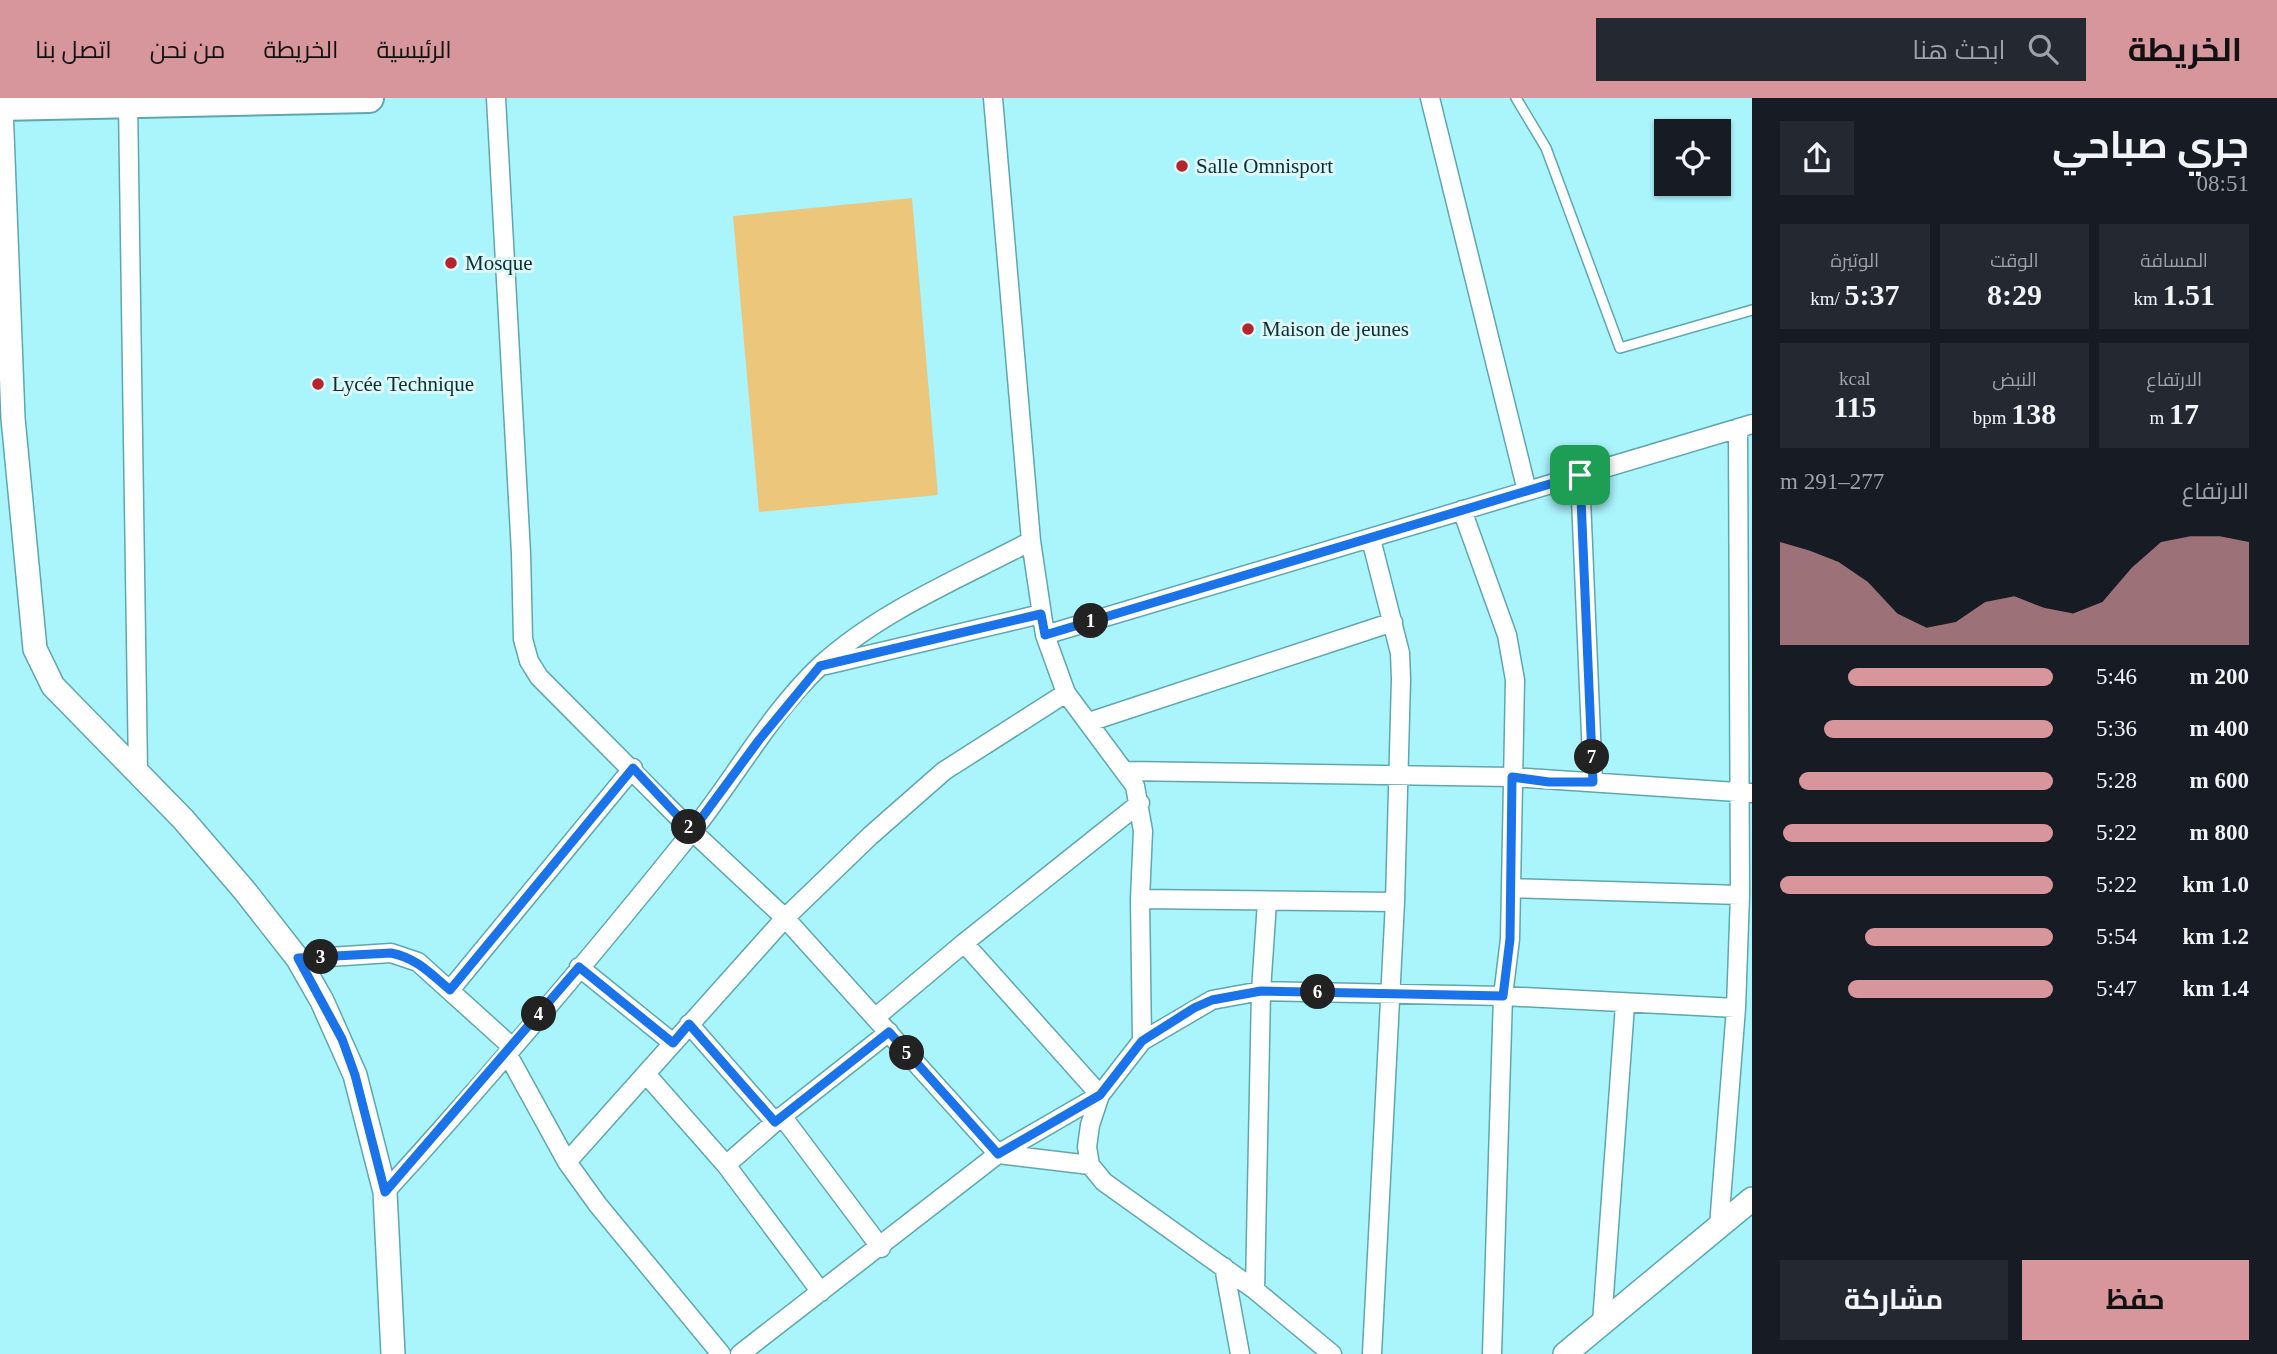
<!DOCTYPE html>
<html lang="ar">
<meta charset="utf-8">
<style>
body{margin:0;font-family:"Times New Roman",Cairo,serif;background:#242831;color:#f1f3f6;direction:rtl;height:100vh;display:flex;flex-direction:column;font-size:26px;white-space:nowrap}
*{box-sizing:border-box;margin:0}
p{font-size:23px;color:#9ea1a6}
.icon{flex:none;width:38px;height:38px;fill:none;stroke:currentColor;stroke-width:2;stroke-linecap:round;stroke-linejoin:round}
.map{position:relative;flex:1;overflow:hidden;direction:ltr}
.sheet{display:flex;flex-direction:column;background:#171b24;width:525px}
.sheet>*{flex:none}
.tools{position:absolute;left:1654px;top:21px;display:grid;gap:14px}
.tools a{display:grid;place-items:center;width:77px;height:77px;border-radius:0px;background:#171b24;box-shadow:0 2px 5px #0004;font-size:35px}
.pin{position:absolute;display:grid;place-items:center;width:60px;height:60px;color:#fff;margin:-30px;border-radius:14px;box-shadow:0 4px 10px #0006}
.km{position:absolute;width:35px;height:35px;margin:-18px;border-radius:50%;background:#222;color:#fff;font-size:19px;line-height:35px;text-align:center}
.round{display:grid;place-items:center;flex:none;width:74px;height:74px;border-radius:0px;background:#242831}
.headline{display:flex;align-items:center;justify-content:space-between;height:119px;padding:0 28px}
h1{font-size:38px;font-weight:700;line-height:52px}
.metrics{display:grid;grid-template-columns:repeat(3,1fr);gap:10px;height:119px;padding:7px 28px}
.metrics div{display:grid;align-content:center;border-radius:0px;background:#242831;text-align:center}
.metrics b{font-size:30px;font-weight:700}
.metrics small{font-size:19px;font-weight:400}
.metrics p{font-size:19px}
.chart{height:196px;padding:14px 28px}
.chart p{display:flex;justify-content:space-between}
.chart svg{width:100%;height:126px;margin-top:7px;fill:#d6969c;opacity:.7}
.primary-button{display:flex;gap:14px;margin-top:auto;padding:14px 28px}
.primary-button a{flex:1;height:80px;border-radius:0px;background:#d6969c;color:#111;font-size:28px;font-weight:700;line-height:80px;text-align:center}
.primary-button a+a{background:#242831;color:#f1f3f6}
ul{padding:0 28px;list-style:none;font-size:23px}
li{display:grid;grid-template-columns:112px 84px 1fr;align-items:center;height:52px}
li i{height:18px;border-radius:9px;background:#d6969c}
header{display:flex;align-items:center;gap:42px;box-sizing:border-box;height:98px;padding:0 35px;background:#d6969c;color:#111}
header strong{font-size:33px}
nav{display:flex;gap:38px;margin-inline-start:auto;font-size:24px}
.search{width:490px;height:63px;background:#242831;display:flex;align-items:center;gap:18px;box-sizing:border-box;padding:0 24px;border-radius:0px;color:#9ea1a6;font-size:26px}
main{display:flex;flex:1;min-height:0}
.map>svg:first-child{display:block}
.green{fill:#ebc67b}
.lines{fill:none;stroke-linecap:round;stroke-linejoin:round}
.service-casing{stroke:#5fa7af;stroke-width:12}
.minor-casing{stroke:#5fa7af;stroke-width:21}
.tertiary-casing{stroke:#5fa7af;stroke-width:26}
.primary-casing{stroke:#5fa7af;stroke-width:32}
.service{stroke:#fff;stroke-width:9}
.minor{stroke:#fff;stroke-width:18}
.tertiary{stroke:#fff;stroke-width:23}
.primary{stroke:#fff;stroke-width:28}
.route-casing{stroke:#fff;stroke-width:14}
.route{stroke:#1a73e8;stroke-width:9}
.poi-dot{fill:#b6252d;stroke:#dcf8fb;stroke-width:2.5}
.labels{text-anchor:middle;stroke-width:6;stroke-linejoin:round;paint-order:stroke}
.poi-label{font-size:21px;fill:#0d2d30;stroke:#dcf8fb;text-anchor:start}
</style>
<header>
<strong>الخريطة</strong>
<div class="search"><svg class="icon" aria-label="search" viewBox="0 0 24 24"><circle cx="10" cy="10" r="6"/><path d="M15 15l6 6"/></svg>ابحث هنا</div>
<nav><a>الرئيسية</a><a>الخريطة</a><a>من نحن</a><a>اتصل بنا</a></nav>
</header>
<main>
<section class="sheet">
<div class="headline"><div><h1>جري صباحي</h1><p>08:51</p></div><a class="round"><svg class="icon" aria-label="share" viewBox="0 0 24 24"><path d="M12 15V3M7 8l5-5 5 5M5 13v7h14v-7"/></svg></a></div>
<div class="metrics">
<div><p>المسافة</p><b>1.51<small> km</small></b></div>
<div><p>الوقت</p><b>8:29</b></div>
<div><p>الوتيرة</p><b>5:37<small> /km</small></b></div>
</div>
<div class="metrics">
<div><p>الارتفاع</p><b>17<small> m</small></b></div>
<div><p>النبض</p><b>138<small> bpm</small></b></div>
<div><p>kcal</p><b>115</b></div>
</div>
<div class="chart"><p><span>الارتفاع</span>277–291 m</p>
<svg viewBox="0 0 160 44" preserveAspectRatio="none"><path d="M0 44V8L10 11L20 15L30 22L40 33L50 38L60 36L70 29L80 27L90 31L100 33L110 29L120 17L130 8L140 6L150 6L160 8V44z"/></svg>
</div>
<ul>
<li><b>200 m</b>5:46<i style="width:75%"></i></li>
<li><b>400 m</b>5:36<i style="width:84%"></i></li>
<li><b>600 m</b>5:28<i style="width:93%"></i></li>
<li><b>800 m</b>5:22<i style="width:99%"></i></li>
<li><b>1.0 km</b>5:22<i style="width:100%"></i></li>
<li><b>1.2 km</b>5:54<i style="width:69%"></i></li>
<li><b>1.4 km</b>5:47<i style="width:75%"></i></li>
</ul>
<div class="primary-button"><a>حفظ</a><a>مشاركة</a></div>
</section>
<div class="map">
<svg width="1752" height="1256" viewBox="0 0 1752 1256">
<rect width="100%" height="100%" fill="#aaf4fc"/>
<path class="green" d="M912,100L938,397L759,414L733,118Z"/>
<g class="lines">
<defs>
<path id="service" d="M1516,0L1546,50L1620,250L1752,212"/>
<path id="minor" d="M496,0L521,455L523,541L529,563L539,579L692,733L785,820L998,1056L1090,1067
M993,0L1031,443L1045,537L1066,595L1135,688L1143,733L1140,801L1142,943L1100,997L1090,1027L1087,1049L1090,1067L1104,1084L1255,1192L1332,1256
M1430,0L1527,393
M128,4L138,674
M1580,377L1593,684
M1462,412L1507,537L1515,582L1510,841L1503,898L1492,1256
M1371,441L1400,555L1401,581L1395,804L1372,1256
M1045,537L1752,326
M826,567L1041,516
M1089,624L1393,524
M1127,673L1512,679L1752,695
M1511,790L1740,797
M1140,801L1395,804
M298,861L391,855L418,864L511,948
M579,869L673,945
M450,892L633,670
M876,919L964,845L1140,705
M689,926L775,1024
M1142,943L1212,902L1261,893L1503,898L1736,910
M507,955L567,1064L598,1107L721,1256
M646,976L726,1067L821,1194
M782,1018L881,1150
M567,1064L785,820L870,738L944,673L1066,595
M726,1067L775,1024L889,934
M385,1094C491,978 593,857 691,735C735,680 770,615 821,567C880,513 961,480 1031,443
M1719,1128L1736,910L1740,797L1738,330
M1224,1169L1240,1256
M1255,1192L1261,893L1267,804
M1602,1225L1625,907
M740,1256L998,1056L1100,997L964,845"/>
<path id="tertiary" d="M1,8L13,320L35,551L53,588L183,721L244,792L298,861L322,903L355,977L385,1094L393,1256
M1565,1256L1752,1101"/>
<path id="primary" d="M0,8L369,0"/>
</defs>
<use href="#service" class="service-casing"/>
<use href="#minor" class="minor-casing"/>
<use href="#tertiary" class="tertiary-casing"/>
<use href="#primary" class="primary-casing"/>
<use href="#service" class="service"/>
<use href="#minor" class="minor"/>
<use href="#tertiary" class="tertiary"/>
<use href="#primary" class="primary"/>
</g>
<g class="lines">
<defs>
<path id="route" d="M1580,377L1593,684H1549L1512,679L1510,841L1503,898L1261,893L1212,902L1194,910L1142,943L1100,997L998,1056L889,934L775,1024L689,926L673,945L579,869L385,1094L355,977L342,941L298,860L391,855C417,860 431,876 450,892L633,670L692,733L759,642L820,568L1041,516L1045,537Z"/>
</defs>
<use href="#route" class="route-casing"/>
<use href="#route" class="route"/>
</g>
<g class="poi-dot">
<circle cx="1182" cy="68" r="7"/>
<circle cx="451" cy="165" r="7"/>
<circle cx="1248" cy="231" r="7"/>
<circle cx="318" cy="286" r="7"/>
</g>
<g class="labels">
<g class="poi-label">
<text x="1196" y="75">Salle Omnisport</text>
<text x="465" y="172">Mosque</text>
<text x="1262" y="238">Maison de jeunes</text>
<text x="332" y="293">Lycée Technique</text>
</g>
</g>
</svg>
<div class="tools">
<a><svg class="icon" aria-label="locate" viewBox="0 0 24 24"><circle cx="12" cy="12" r="6"/><path d="M12 2v4M12 18v4M2 12h4M18 12h4"/></svg></a>
</div>
<div class="pin" style="left:1580px;top:377px;background:#1e9e55"><svg class="icon" aria-label="arrive" viewBox="0 0 24 24"><path d="M6 21V4h12l-3 4 3 4H6"/></svg></div>
<b class="km" style="left:1091px;top:523px">1</b>
<b class="km" style="left:689px;top:729px">2</b>
<b class="km" style="left:321px;top:859px">3</b>
<b class="km" style="left:539px;top:916px">4</b>
<b class="km" style="left:907px;top:955px">5</b>
<b class="km" style="left:1318px;top:894px">6</b>
<b class="km" style="left:1592px;top:659px">7</b>
</div>
</main>
